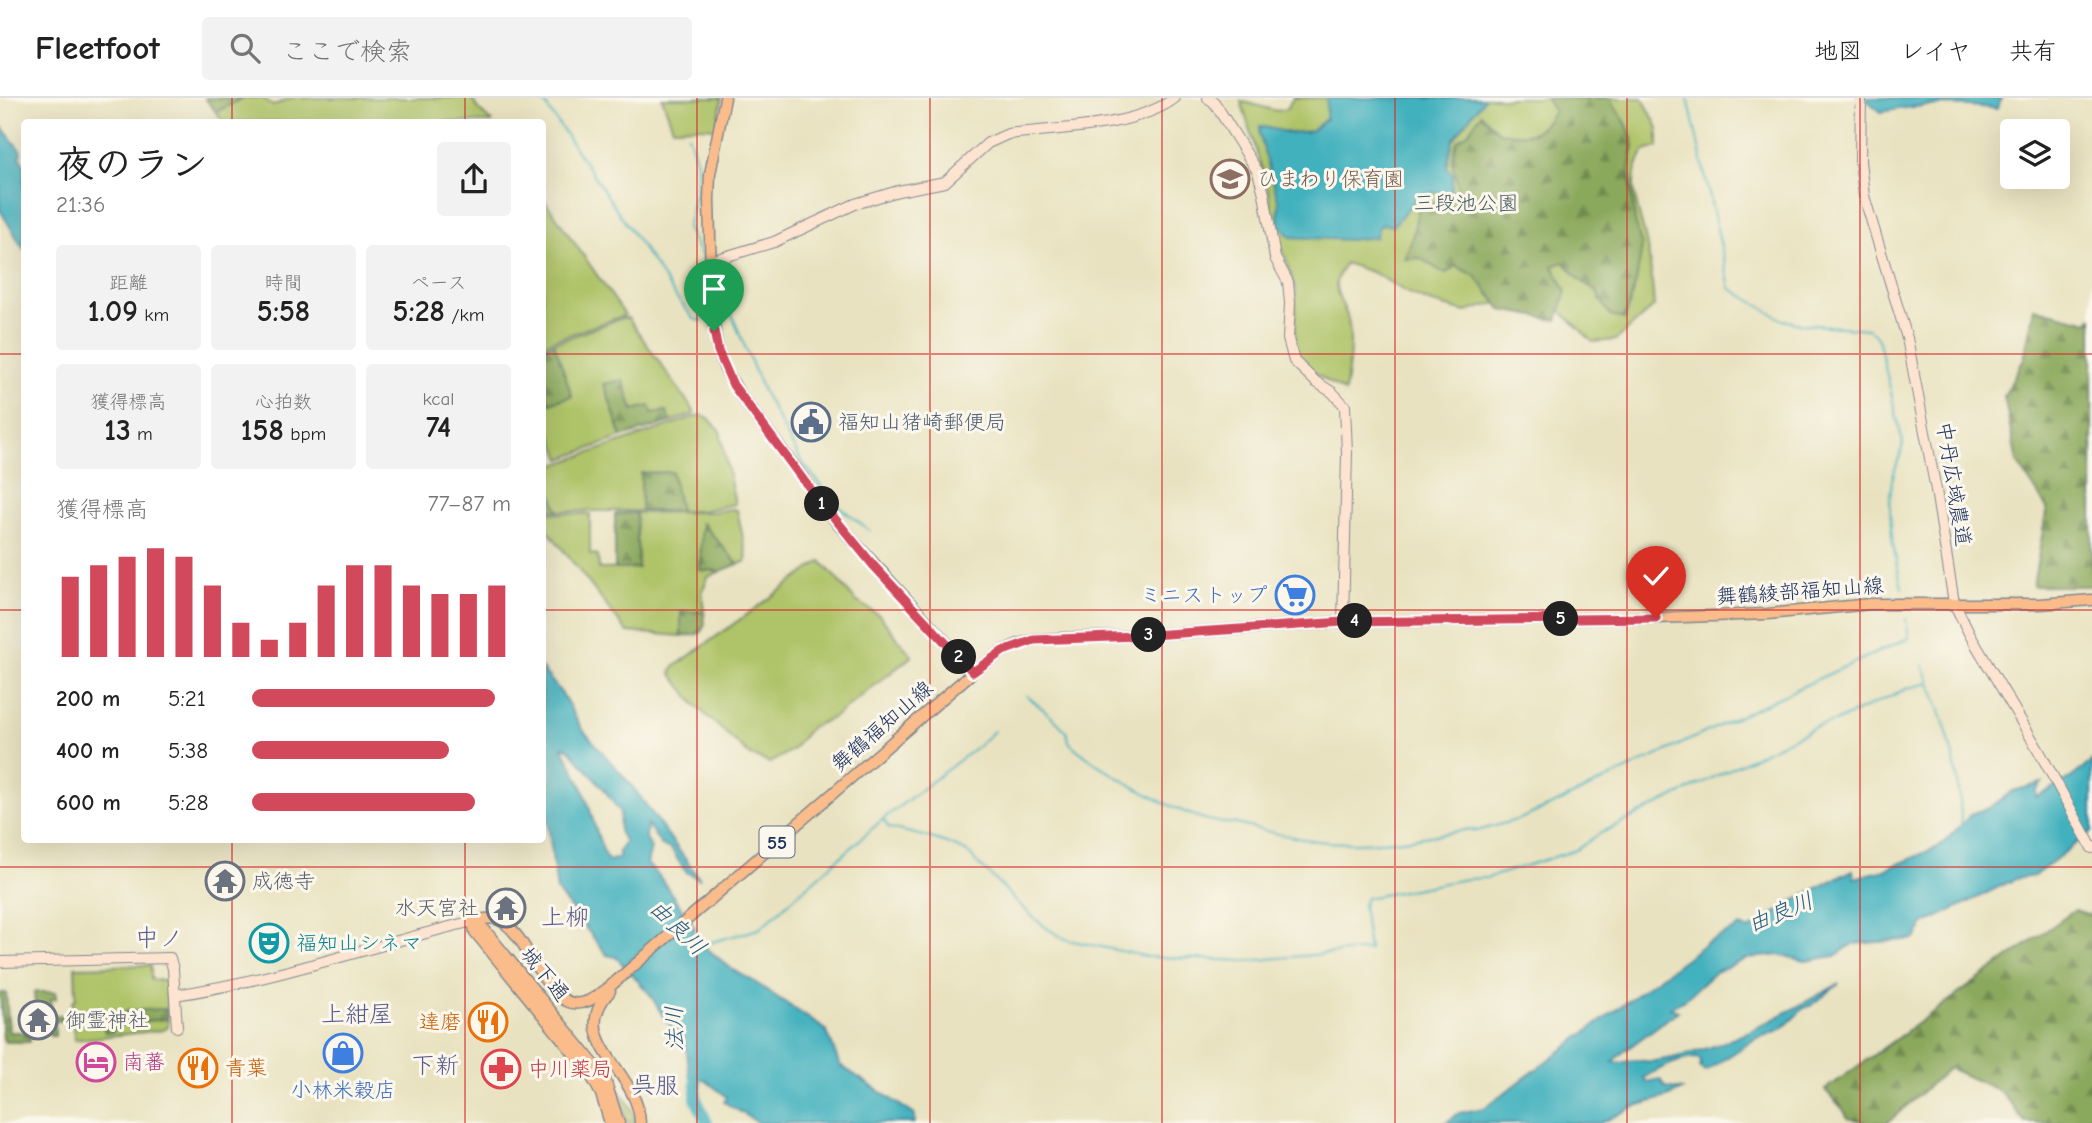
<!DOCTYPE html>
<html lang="ja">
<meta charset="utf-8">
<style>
body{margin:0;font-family:"Comic Neue","Klee One",sans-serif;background:#f2f2f2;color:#222;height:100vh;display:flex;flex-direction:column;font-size:26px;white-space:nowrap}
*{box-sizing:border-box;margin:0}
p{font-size:23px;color:#767676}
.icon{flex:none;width:38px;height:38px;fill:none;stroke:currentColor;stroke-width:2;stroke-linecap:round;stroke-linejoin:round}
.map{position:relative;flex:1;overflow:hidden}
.panel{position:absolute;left:21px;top:21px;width:525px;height:724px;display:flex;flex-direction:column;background:#fff;border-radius:7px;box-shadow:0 7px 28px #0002}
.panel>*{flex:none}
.fabs{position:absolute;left:2000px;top:21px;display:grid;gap:14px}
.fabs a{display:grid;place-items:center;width:70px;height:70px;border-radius:7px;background:#fff;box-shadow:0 7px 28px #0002;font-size:35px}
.pin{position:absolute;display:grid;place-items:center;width:60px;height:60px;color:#fff;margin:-72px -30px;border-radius:50% 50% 50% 0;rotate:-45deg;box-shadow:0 0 7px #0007}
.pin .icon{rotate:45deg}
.km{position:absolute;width:35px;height:35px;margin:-18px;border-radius:50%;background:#222;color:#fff;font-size:19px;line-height:35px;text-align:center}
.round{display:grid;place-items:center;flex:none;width:74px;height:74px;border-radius:7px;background:#f2f2f2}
.summary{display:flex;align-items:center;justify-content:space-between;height:119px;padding:0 35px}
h1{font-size:38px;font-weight:600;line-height:52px}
.stats{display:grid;grid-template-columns:repeat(3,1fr);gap:10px;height:119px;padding:7px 35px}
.stats div{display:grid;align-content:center;border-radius:7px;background:#f2f2f2;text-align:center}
.stats b{font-size:30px;font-weight:600}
.stats small{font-size:19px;font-weight:400}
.stats p{font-size:19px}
.chart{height:196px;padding:14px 35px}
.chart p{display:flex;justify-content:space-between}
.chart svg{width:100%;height:126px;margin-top:7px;stroke:#d1495b;stroke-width:6}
ul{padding:0 35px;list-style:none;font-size:23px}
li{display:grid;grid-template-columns:112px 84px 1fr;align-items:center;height:52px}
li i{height:18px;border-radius:9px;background:#d1495b}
header{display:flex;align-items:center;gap:42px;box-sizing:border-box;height:98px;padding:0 35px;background:#fff;border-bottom:2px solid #e0e0e0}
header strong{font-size:33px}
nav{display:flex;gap:38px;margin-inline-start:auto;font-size:24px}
.search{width:490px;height:63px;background:#f2f2f2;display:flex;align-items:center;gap:18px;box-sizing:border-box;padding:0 24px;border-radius:7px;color:#767676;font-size:26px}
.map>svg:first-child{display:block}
.green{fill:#afc367;stroke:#657962;stroke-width:2}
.forest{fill:url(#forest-firs);stroke:#536c5d;stroke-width:2}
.water{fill:#42b1be;stroke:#2e708e;stroke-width:2;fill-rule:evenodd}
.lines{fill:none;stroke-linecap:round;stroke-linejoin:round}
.stream{stroke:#42b1be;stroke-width:2}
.river{stroke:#42b1be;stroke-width:12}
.secondary-casing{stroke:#82888f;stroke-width:12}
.primary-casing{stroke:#82888f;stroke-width:13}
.secondary{stroke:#fde4d1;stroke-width:10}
.primary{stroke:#fabc8b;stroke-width:10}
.route-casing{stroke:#fff;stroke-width:14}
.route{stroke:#d1495b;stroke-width:9}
.grid{fill:none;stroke:#d62828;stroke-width:2;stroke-opacity:0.55}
.labels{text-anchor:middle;stroke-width:6;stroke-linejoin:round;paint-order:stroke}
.shield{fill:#fbf7ec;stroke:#5e6b89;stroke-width:2}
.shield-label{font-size:19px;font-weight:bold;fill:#1b2f5e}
.education-label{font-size:21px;fill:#785e54;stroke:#fbf7ec;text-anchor:start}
.park-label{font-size:21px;fill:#475b61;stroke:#fbf7ec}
.service-label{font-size:21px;fill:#4e5e75;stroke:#fbf7ec;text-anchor:start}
.street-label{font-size:21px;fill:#1b2f5e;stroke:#fbf7ec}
.shop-label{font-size:21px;fill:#366cbe;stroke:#fbf7ec;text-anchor:end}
.worship-label{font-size:21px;fill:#5b616d;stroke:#fbf7ec;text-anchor:start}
.culture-label{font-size:21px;fill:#0d838f;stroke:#fbf7ec;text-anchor:start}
.food-label{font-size:21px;fill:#c56008;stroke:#fbf7ec;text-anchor:end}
.hotel-label{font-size:21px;fill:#b23c85;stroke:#fbf7ec;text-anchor:start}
.health-label{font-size:21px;fill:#be3a42;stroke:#fbf7ec;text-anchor:start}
.water-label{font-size:23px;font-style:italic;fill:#295c80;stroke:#fbf7ec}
.quarter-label{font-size:24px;fill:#595b8e;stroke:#fbf7ec}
</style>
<header>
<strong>Fleetfoot</strong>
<div class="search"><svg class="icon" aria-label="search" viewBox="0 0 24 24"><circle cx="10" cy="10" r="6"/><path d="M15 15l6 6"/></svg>ここで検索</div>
<nav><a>地図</a><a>レイヤ</a><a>共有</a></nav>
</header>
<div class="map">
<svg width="2092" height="1025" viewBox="0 0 2092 1025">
<defs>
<pattern id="forest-firs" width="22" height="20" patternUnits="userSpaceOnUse" patternTransform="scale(1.75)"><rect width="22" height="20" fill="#8ba95c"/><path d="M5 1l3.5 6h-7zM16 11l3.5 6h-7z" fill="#718a4f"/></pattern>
</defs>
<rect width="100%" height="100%" fill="#fbf7ec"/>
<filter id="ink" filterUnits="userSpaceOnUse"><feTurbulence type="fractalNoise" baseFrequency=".0143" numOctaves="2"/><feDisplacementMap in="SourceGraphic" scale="14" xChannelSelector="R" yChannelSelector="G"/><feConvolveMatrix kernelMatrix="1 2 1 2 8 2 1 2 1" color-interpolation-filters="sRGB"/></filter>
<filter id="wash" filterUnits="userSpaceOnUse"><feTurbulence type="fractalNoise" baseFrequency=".00686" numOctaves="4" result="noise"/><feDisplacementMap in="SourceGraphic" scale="28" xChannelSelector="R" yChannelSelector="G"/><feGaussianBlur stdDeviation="1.57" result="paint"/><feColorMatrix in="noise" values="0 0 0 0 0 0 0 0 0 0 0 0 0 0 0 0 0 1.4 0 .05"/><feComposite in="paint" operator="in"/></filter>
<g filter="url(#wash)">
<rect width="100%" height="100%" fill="#e9e2c0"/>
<path class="green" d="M243,0H263L273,8L291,0H471L479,12L492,24H224L216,14Z
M662,0H722L717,31C705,27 686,30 673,30Z
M1293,0H1643L1658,30V49L1644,53C1624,85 1639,110 1646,143C1651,164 1652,186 1654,208L1616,242L1593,244L1558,210L1504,203L1465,214L1429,204L1408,195L1374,175L1345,165C1342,171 1337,179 1336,185C1335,199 1348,212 1349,227C1352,250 1348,272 1345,294L1312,273L1297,258L1295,241L1296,193L1285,158L1276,142L1269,95L1241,3L1277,13L1287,11Z
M543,100L625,217L543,246H542Z
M622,220H628L694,313V316L670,324L666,313C635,320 626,306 604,287L622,339L561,361L549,330L543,331L542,288L549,305L572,298L554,245Z
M700,317L709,320L720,333L735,406L701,413H680L672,374L641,375V413H558L543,371Z
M733,411L737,412L747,459L745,464L738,466L702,426L700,472L721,473L708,479L702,494L704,514H681V538L627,534L543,426L542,415L590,416V456L598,457L599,471L638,470L636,415L712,414Z
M821,463L856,503L879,517L912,558L833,620L811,629L792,652L770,665L750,657L696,608L671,575L674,569Z
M151,867V882H166L168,929L163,932L74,942L72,904L76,900L75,869Z
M619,993C628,1002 634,1013 635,1025H628Z"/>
<path class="forest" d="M205,0H243L216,14Z
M1546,0H1609L1627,27L1634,47L1629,71L1635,123L1642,149L1636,184L1625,221L1610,218L1596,193L1580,182L1564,164L1553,168L1566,193L1557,222L1502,212L1475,178L1456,168L1445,176L1420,160L1405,161L1412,141L1418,112L1457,93V81L1452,65L1457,43L1468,35L1481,16L1499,34C1530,37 1537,40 1554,13Z
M2034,210L2088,224L2092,220V488H2033L2047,410L2017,364L2004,298L2024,261Z
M554,245L572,298L549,305L543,288V249Z
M623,282L633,312L650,308L652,316L666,313L670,324L622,339L604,286Z
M542,371H543L558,413L543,412Z
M672,374L680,413H641V375Z
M636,415L638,470L615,471V416Z
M702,425L738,466L721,473L700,472Z
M681,514H704L705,526L702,534L695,537L681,538Z
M2075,812L2092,818V1025H2026L2000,993L1949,970L1887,1025H1871L1848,1020L1843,1011L1825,992Z
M34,894H56V901H51V917H70L71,922L55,923V938H50L49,933L45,931L42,915L35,912Z
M0,895H6L9,934H30V944H5L3,940Z
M165,911L168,921L124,925L112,934H105L103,927L107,920L120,919L127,913Z"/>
<path class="water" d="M1327,0H1485L1453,42L1447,69L1453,76L1451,96L1437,94L1419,97L1393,128L1382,126L1377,132L1376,139L1349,142L1290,139L1278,125L1279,105L1259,35L1260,28L1290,35L1311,33L1326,21Z
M1864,0H2001L1998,11C1957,5 1922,6 1881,14Z
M0,27L21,53L20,60L24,67V152L0,112Z
M542,571L563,597L582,631L632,688L700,781L686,774L671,751L662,748L647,726L646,740L651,750L647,766L659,778L695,830L693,839L733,872L750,881L826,932L840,967L915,1017V1025H759L724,1004L727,999L705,982L690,979L685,941L666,923L650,896L616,859L607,857L557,793L543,690ZM562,649L568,650L603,690L620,714L619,733L625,744L619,753V760L608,763C596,740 592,713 582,689C576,676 569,662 562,649Z
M2092,663V733L2034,778L2015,781L1924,826L1915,841L1853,846L1835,858L1805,863L1780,857L1749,860L1715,874L1684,902L1670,910L1678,913L1623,954L1613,964C1621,966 1626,963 1634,962C1641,962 1648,964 1655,963C1725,953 1778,918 1839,886L1812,907L1804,910L1782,931L1755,941L1705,974L1700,969L1701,965L1699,960C1679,960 1660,970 1644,980L1646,984L1660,981L1665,989L1682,992L1670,998L1633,1009L1601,1025H1445L1459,1015L1484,1010L1706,845L1741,828L1749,832L1805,796L1853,772L1854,780L1885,772L1940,748L1973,715L1989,710L2013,693L2042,685L2036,693V699L2072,679Z"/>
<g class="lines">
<path class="stream" d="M541,0L676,199L694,221L702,223
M1688,0L1730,190L1783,222L1801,226L1868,231L1875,236L1879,244L1903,345C1901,358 1895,369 1892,382C1886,418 1894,455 1902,490
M688,37L697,63V90L687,130L705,164
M720,195L730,212L763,293L801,363L837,407L870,433
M1923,567C1943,617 1962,673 1961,728
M1026,597C1036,606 1060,624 1066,634C1069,640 1067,644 1073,648C1103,674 1194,728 1232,725C1258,731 1284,738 1310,742C1364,750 1417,741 1470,731L1477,733L1520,721L1557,705L1820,580L1909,540L1906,521
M883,721L889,730C915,736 943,741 967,754C971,757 974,762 978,766C1008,791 1031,826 1068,842L1149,859L1246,863L1369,852L1363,807L1366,800L1466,781L1487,780L1576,752L1599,736L1817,628L1835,624L1908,590L1930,585
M701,847L759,831L883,721L978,648L994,633"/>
<path class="river" d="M696,964V1001L707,1025"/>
</g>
</g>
<g filter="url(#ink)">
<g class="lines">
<defs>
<path id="secondary" d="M1208,0L1214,4L1258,74L1264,96L1275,160L1288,184L1290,205L1288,241L1294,263L1316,284L1332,294L1345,308L1347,355L1343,524
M1861,0L1860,63L1864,98L1907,240L1936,392L1954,505L1970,537L2039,653L2092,750
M711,163L774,144L855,106L898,93L945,84L988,45L1008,36C1057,30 1135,30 1175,0
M0,864L170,860L173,871L177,929
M175,897C276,882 374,847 473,823"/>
<path id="primary" d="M725,0L710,76L709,102L712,214L718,253L725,271L741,298L838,426L973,574
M473,823C480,822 488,819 495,821C530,828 545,922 588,903C595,900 601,895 607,891L973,574L1003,553L1019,546L1034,542L1063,540L1137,538L1343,524L1656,520L1768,516L1870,506H2040L2092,502
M473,823L484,831L593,965L605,982L619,1025
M473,823L475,834L589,974L601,996L610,1025
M610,893C565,942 639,972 640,1025"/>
</defs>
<use href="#secondary" class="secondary-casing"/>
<use href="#primary" class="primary-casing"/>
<use href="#secondary" class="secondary"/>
<use href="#primary" class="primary"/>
</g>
</g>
<g class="lines" filter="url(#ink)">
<defs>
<path id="route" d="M714,233L718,253L733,287L804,383L873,467L973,574L1003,553L1034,542L1137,538L1343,524L1656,520"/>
</defs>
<use href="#route" class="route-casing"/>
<use href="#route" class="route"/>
</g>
<path class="grid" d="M232,0V24M465,0V24M697,0V1025M930,0V1025M1162,0V1025M1395,0V1025M1627,0V1025M1860,0V1025M0,256H24M542,256H2092M0,512H24M542,512H2092M232,742V1025M465,742V1025M0,769H2092"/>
<defs>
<symbol id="school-ring" viewBox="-11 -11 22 22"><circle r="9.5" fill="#fbf7ec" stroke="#8d6e63" stroke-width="1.5"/><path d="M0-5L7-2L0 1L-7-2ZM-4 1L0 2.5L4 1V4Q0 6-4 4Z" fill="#8d6e63"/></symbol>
<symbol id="civic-ring" viewBox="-11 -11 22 22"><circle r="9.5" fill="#fbf7ec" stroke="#5c6f8a" stroke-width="1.5"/><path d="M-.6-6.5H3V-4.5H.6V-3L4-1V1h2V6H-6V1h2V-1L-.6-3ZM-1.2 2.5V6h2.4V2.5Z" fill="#5c6f8a"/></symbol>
<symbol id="supermarket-ring" viewBox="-11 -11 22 22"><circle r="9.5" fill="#fbf7ec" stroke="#3f7fe0" stroke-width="1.5"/><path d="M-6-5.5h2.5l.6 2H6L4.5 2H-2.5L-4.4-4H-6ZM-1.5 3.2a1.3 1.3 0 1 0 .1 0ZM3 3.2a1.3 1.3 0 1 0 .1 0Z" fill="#3f7fe0"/></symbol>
<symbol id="temple-ring" viewBox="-11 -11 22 22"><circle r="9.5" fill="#fbf7ec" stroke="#6b7280" stroke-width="1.5"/><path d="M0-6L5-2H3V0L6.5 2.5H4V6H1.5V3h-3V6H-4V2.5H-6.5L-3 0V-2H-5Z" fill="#6b7280"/></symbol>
<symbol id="theatre-ring" viewBox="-11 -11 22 22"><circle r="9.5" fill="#fbf7ec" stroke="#0f9aa8" stroke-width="1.5"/><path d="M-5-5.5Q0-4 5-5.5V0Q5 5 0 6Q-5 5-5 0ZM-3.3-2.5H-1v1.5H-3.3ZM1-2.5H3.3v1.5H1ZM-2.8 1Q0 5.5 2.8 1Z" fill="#0f9aa8"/></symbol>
<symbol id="restaurant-ring" viewBox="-11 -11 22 22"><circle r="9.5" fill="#fbf7ec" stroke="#e8710a" stroke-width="1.5"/><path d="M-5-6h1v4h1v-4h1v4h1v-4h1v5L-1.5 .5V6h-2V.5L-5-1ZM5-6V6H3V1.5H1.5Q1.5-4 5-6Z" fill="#e8710a"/></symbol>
<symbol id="shop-ring" viewBox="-11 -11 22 22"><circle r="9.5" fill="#fbf7ec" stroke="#3f7fe0" stroke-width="1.5"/><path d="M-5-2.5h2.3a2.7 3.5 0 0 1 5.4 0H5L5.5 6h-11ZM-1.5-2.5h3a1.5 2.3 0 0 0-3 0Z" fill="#3f7fe0"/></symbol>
<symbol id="hotel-ring" viewBox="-11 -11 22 22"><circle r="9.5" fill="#fbf7ec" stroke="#d1479c" stroke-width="1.5"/><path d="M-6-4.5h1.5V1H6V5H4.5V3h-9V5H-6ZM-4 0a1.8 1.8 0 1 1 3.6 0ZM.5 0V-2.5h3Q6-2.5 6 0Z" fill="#d1479c"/></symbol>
<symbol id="pharmacy-ring" viewBox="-11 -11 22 22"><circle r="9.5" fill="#fbf7ec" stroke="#e0444e" stroke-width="1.5"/><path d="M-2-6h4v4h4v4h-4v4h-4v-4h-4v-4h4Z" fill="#e0444e"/></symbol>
</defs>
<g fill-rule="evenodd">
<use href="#school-ring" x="1208" y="59" width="44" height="44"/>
<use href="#civic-ring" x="789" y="302" width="44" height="44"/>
<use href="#supermarket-ring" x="1273" y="475" width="44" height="44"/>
<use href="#temple-ring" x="203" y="761" width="44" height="44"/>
<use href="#temple-ring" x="484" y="788" width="44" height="44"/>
<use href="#theatre-ring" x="247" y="823" width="44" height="44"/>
<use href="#temple-ring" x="16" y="900" width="44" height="44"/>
<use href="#restaurant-ring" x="466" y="902" width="44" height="44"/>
<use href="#shop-ring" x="321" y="933" width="44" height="44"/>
<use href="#hotel-ring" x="74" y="942" width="44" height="44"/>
<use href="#restaurant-ring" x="176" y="948" width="44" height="44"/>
<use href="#pharmacy-ring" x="479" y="949" width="44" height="44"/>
</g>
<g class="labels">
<rect class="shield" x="759.5" y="728.5" width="35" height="31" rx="5"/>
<g class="shield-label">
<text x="777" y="751">55</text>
</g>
<g class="education-label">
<text x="1257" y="88">ひまわり保育園</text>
</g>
<g class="park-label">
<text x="1466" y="112">三段池公園</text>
</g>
<g class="service-label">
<text x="838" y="331">福知山猪崎郵便局</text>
</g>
<g class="street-label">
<text transform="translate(1954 386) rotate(81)" y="7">中丹広域農道</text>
<text transform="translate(1800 493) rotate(-4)" y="7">舞鶴綾部福知山線</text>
<text transform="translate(882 628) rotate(-41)" y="7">舞鶴福知山線</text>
<text transform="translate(545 876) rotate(51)" y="7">城下通</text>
</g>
<g class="shop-label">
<text x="1268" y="504">ミニストップ</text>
<text x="343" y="999" text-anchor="middle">小林米穀店</text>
</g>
<g class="worship-label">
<text x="252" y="790">成徳寺</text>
<text x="479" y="817" text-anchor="end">水天宮社</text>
<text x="65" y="929">御霊神社</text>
</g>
<g class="culture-label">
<text x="296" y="852">福知山シネマ</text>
</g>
<g class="food-label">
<text x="461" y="931">達磨</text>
<text x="225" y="977" text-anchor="start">青葉</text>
</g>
<g class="hotel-label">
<text x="123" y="971">南蕃</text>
</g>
<g class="health-label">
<text x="528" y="978">中川薬局</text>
</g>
<g class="water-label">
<text transform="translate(1780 814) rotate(-22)" y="8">由良川</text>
<text transform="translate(678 829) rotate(44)" y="8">由良川</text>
<text transform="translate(674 931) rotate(-91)" y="8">法川</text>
</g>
<g class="quarter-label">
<text x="565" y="827">上柳</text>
<text x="159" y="848">中ノ</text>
<text x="357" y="924">上紺屋</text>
<text x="435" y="975">下新</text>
<text x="655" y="995">呉服</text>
</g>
</g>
</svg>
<div class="fabs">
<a><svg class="icon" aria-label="layers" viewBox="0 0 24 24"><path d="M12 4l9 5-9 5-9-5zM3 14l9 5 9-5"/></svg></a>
</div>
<div class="pin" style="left:714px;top:233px;background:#1e9e55"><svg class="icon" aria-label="arrive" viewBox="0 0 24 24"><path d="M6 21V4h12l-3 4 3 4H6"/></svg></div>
<div class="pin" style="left:1656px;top:520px;background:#d93025"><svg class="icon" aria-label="check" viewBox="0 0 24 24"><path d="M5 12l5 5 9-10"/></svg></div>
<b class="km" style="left:822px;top:406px">1</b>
<b class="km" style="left:959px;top:559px">2</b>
<b class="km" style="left:1149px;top:537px">3</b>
<b class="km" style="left:1355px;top:523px">4</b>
<b class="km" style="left:1561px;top:521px">5</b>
<section class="panel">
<div class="summary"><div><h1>夜のラン</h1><p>21:36</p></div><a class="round"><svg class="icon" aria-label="share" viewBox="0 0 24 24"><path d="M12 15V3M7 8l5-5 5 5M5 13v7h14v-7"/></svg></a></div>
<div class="stats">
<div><p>距離</p><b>1.09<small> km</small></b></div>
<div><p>時間</p><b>5:58</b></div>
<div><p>ペース</p><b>5:28<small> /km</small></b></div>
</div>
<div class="stats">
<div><p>獲得標高</p><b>13<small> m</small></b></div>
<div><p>心拍数</p><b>158<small> bpm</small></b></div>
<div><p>kcal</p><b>74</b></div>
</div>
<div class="chart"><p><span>獲得標高</span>77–87 m</p>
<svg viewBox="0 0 160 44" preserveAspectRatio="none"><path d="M5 44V16M15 44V12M25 44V9M35 44V6M45 44V9M55 44V19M65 44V32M75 44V38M85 44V32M95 44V19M105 44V12M115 44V12M125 44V19M135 44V22M145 44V22M155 44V19"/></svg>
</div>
<ul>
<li><b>200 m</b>5:21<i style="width:94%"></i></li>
<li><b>400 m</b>5:38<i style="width:76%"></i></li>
<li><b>600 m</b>5:28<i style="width:86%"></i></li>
</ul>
</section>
</div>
